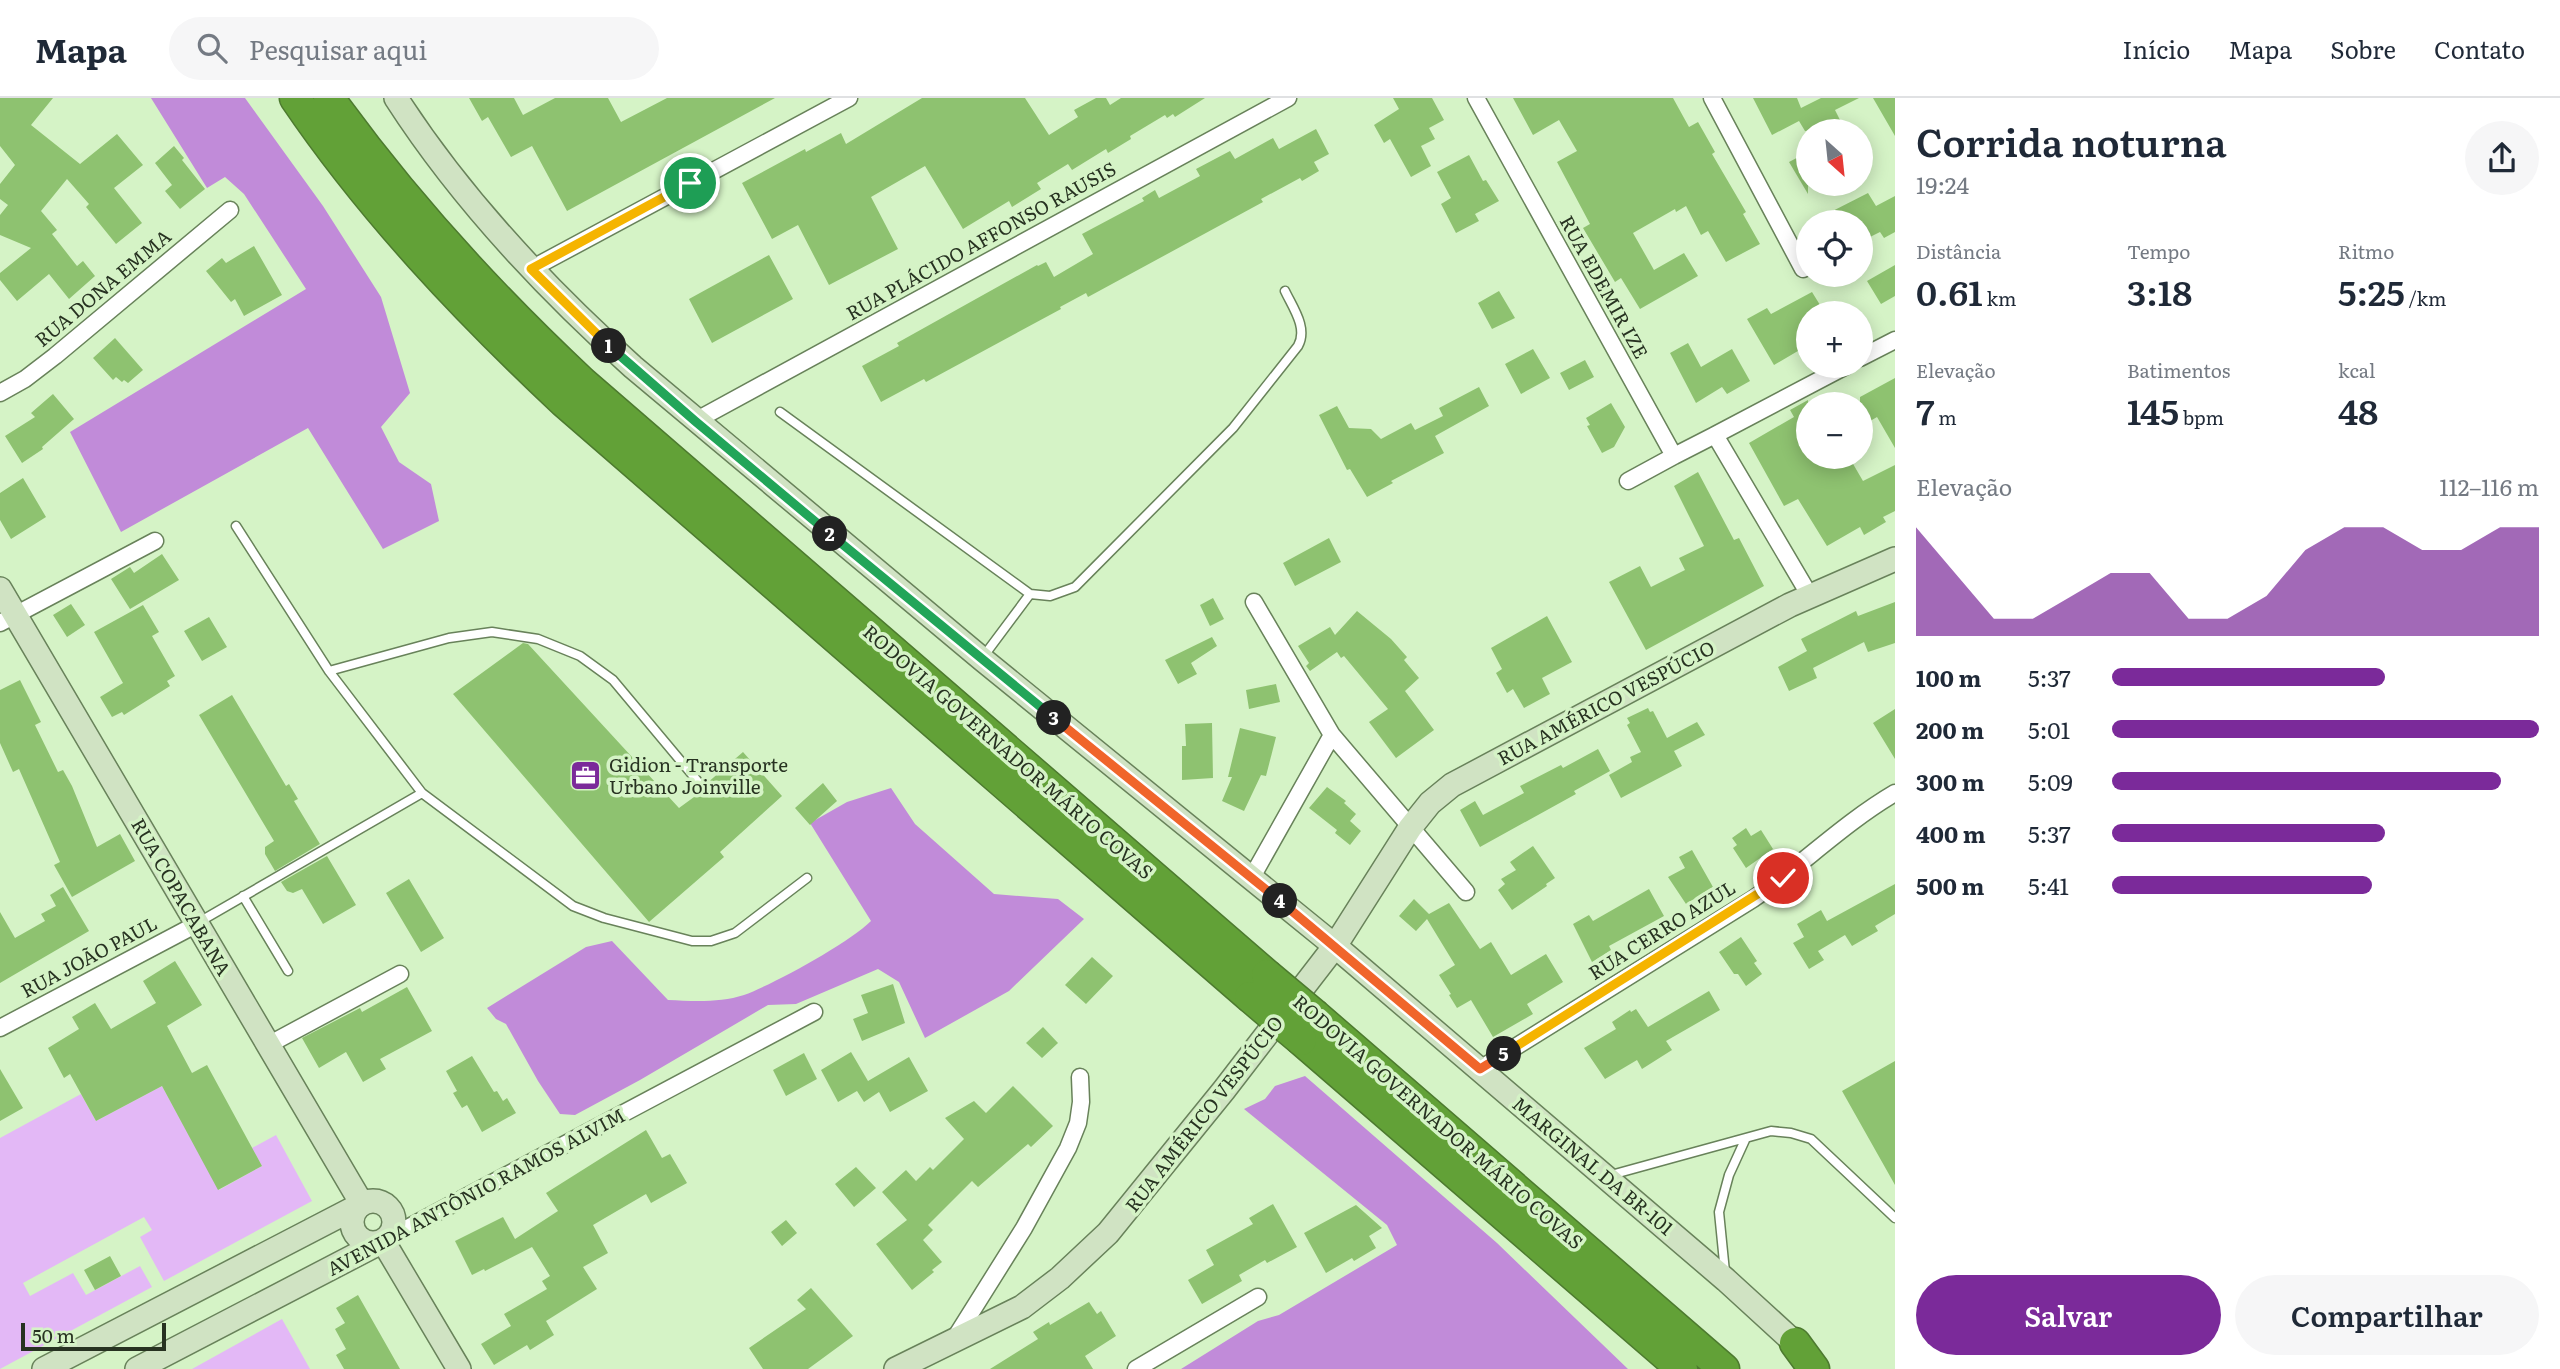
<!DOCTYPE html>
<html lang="pt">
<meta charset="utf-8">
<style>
body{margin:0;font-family:Literata,serif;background:#f6f6f7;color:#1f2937;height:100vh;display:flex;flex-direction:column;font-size:26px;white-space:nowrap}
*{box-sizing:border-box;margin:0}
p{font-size:23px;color:#747a83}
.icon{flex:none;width:38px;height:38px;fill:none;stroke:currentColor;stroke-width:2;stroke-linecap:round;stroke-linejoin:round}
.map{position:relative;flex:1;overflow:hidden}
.side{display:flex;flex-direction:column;background:#fff;width:665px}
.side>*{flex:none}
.needle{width:46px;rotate:153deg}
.controls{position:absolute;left:1796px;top:21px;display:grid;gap:14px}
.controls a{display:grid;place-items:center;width:77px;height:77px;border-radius:50%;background:#fff;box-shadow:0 4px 18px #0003;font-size:35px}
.scale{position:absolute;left:21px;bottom:18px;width:145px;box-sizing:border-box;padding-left:7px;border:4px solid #273221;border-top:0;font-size:19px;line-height:24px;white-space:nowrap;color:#273221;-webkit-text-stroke:5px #d5f3c6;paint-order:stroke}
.pin{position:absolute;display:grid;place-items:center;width:60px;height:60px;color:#fff;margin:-30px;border:4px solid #fff;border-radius:50%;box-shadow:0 2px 7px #0007}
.km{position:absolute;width:35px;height:35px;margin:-18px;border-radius:50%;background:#222;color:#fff;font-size:19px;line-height:35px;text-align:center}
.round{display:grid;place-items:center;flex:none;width:74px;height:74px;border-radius:37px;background:#f6f6f7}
.summary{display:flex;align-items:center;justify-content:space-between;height:119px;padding:0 21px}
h1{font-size:38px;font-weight:600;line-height:52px}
.figures{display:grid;grid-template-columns:repeat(3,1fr);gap:10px;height:119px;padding:7px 21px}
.figures div{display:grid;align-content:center}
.figures b{font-size:35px;font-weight:600}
.figures small{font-size:19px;font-weight:400}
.figures p{font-size:19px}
.chart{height:196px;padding:14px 21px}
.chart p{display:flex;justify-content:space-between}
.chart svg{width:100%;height:126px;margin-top:7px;fill:#7b2a9a;opacity:.7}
.primary-button{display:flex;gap:14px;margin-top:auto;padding:14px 21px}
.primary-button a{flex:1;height:80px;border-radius:42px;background:#7b2a9a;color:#fff;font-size:28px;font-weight:600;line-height:80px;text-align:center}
.primary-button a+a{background:#f6f6f7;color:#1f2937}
ul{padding:0 21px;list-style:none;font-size:23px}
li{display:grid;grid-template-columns:112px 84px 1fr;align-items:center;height:52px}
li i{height:18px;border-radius:9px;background:#7b2a9a}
header{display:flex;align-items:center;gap:42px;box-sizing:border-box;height:98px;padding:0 35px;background:#fff;border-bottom:2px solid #e0e1e3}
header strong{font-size:33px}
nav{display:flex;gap:38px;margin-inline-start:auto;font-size:24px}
.search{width:490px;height:63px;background:#f6f6f7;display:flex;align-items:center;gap:18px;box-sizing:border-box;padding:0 24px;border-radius:38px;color:#747a83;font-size:26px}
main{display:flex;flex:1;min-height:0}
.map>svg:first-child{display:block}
.green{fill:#e3b8f6}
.forest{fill:#c18bd9}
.building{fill:#8ec270}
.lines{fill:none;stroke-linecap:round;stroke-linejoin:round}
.lane-casing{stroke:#68825a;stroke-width:11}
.street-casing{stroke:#68825a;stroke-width:19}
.secondary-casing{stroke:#68825a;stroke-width:26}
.highway-casing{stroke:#4d7a2f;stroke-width:33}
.lane{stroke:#fff;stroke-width:8}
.street{stroke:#fff;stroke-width:16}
.secondary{stroke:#d0e3c3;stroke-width:23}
.highway{stroke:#62a137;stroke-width:30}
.highway-bridge-casing{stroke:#4d7a2f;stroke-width:33;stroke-linecap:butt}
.highway-bridge{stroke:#62a137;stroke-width:30}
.split-1-casing{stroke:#fff;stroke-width:14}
.split-2-casing{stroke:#fff;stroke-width:14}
.split-3-casing{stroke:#fff;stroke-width:14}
.split-4-casing{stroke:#fff;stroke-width:14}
.split-5-casing{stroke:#fff;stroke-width:14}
.split-6-casing{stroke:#fff;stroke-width:14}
.split-1{stroke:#f5b400;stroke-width:9}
.split-2{stroke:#22a559;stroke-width:9}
.split-3{stroke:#22a559;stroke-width:9}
.split-4{stroke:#f0652b;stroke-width:9}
.split-5{stroke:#f0652b;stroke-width:9}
.split-6{stroke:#f5b400;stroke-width:9}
.labels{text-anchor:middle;stroke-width:7;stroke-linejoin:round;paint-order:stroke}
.street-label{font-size:19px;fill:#273221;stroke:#d5f3c6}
.poi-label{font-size:19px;fill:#273221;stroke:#d5f3c6;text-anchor:start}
</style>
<header>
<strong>Mapa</strong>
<div class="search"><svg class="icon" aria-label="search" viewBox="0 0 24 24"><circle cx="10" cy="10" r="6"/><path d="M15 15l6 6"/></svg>Pesquisar aqui</div>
<nav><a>Início</a><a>Mapa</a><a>Sobre</a><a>Contato</a></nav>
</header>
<main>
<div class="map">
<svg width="1895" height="1271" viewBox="0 0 1895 1271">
<rect width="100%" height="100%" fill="#d5f3c6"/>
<path class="green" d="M162,988L219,1092L262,1068L252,1050L276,1037L312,1103L164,1183L140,1139L152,1132L144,1119L23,1185L30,1198L73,1175L86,1197L140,1168L152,1189L0,1271V1040L81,996L96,1023Z
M282,1221L310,1271H192Z"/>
<path class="forest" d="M151,0H245L323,108L381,199L410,295L381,329L399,364L431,386L439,423L383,451L308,330L121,434L70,334L306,191L244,96L225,79L207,90Z
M891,690L915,726L994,796L1058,801L1084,821L1009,893L925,940L899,884L878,871L796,906L768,907L640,982L575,1017L560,1016L538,983L506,926L496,921L487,910L586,849L612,843L668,902C692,903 720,905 744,897C774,886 849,845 871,823L810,725L847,704Z
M1305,978L1497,1145L1628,1271H1181L1258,1223L1279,1217L1397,1147L1387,1127L1244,1011L1265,1001L1275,988Z"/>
<path class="building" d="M0,0H53L31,27L80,66L117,36L143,67L114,90L142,125L116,146L86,109L89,106L67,81L41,113L57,132L52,136L77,168L83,163L95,178L69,201L49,176L17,203L0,182V175L31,150L0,137V117L8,107L0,101V86L15,67L0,48Z
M469,0H514L523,17L555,0H608L621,24L667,0H775L567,113L532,48L511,59L488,19L482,23Z
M922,0H1025L1049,37L1078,19L1074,12L1096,0H1106L1110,7L1121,0H1205L1175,19L1173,16L1167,20L1165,17L1130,38L1131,41L1108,55L1106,51L1072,72L1068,66L1037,85L1041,91L1012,109L1009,103L963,131L925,68L871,99L898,151L829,187L798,127L772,141L742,85L805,51L806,54L841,35L846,46Z
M1393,0H1432L1444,22L1429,30L1435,41L1421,48L1431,68L1411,79L1390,41L1384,45L1374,27L1399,11Z
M1513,0H1673L1689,29L1698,24L1715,54L1712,56L1746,114L1743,116L1760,146L1726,164L1708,133L1701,137L1686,108L1676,114L1675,111L1633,135L1654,172L1684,155L1698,178L1640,211L1621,180L1615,184L1583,130L1590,126L1557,64L1577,53L1559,22L1533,37Z
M1753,0H1797L1801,10L1821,0H1859L1835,12L1843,28L1833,33H1805L1799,23L1772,37Z
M1873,0H1895V38Z
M1316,31L1329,56L1314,64L1319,73L1302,83L1300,80L1261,101L1263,104L1088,199L1086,195L1060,209L1061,211L926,284L924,281L881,304L862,268L899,248L897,245L1037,167L1038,168L1046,164L1054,179L1093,156L1082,136L1144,103L1142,100L1155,92L1159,100L1200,78L1196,71L1230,53L1235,61L1273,40L1279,51Z
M174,48L184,60L182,62L205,91L180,111L165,93L172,87L155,65Z
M1808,54V96L1789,64Z
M1469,57L1483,83L1486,82L1499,103L1475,116L1479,123L1456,135L1441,106L1451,100L1437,74Z
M1868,95L1876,108L1895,98V134L1884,140L1880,134L1860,144V124H1811Z
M254,148L282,197L244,218L235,201L231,204L206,173L222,160L226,165Z
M769,157L793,201L712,245L689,201Z
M1895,167V198L1881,206L1867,183Z
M1499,193L1515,220L1492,231L1478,205Z
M1812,194L1820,207L1817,209L1821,215H1808V247L1774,267L1747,221L1767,210L1771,216Z
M115,240L143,272L128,285L124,282L122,284L116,279L113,282L93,260Z
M1688,245L1701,269L1732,251L1750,283L1727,296L1722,289L1696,305L1670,255Z
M1533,251L1550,280L1521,296L1505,266Z
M1585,262L1594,279L1569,292L1560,275Z
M1895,280V350L1877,319L1860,329V299Z
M1479,289L1489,308L1435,338L1444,355L1391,383L1393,385L1367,399L1350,371L1347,372L1319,317L1337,308L1349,330L1371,331L1381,341L1411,325L1415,332L1443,318L1439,310Z
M53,296L74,321L42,349L43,351L22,365L5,338L35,319L31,315Z
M1808,302L1807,359H1849L1863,383L1895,367V413L1883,419L1886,424L1864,437L1860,429L1827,448L1798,401L1784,408L1749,345L1794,319L1790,312Z
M1611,305L1625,329L1614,349L1602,355L1587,328L1590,327L1586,320Z
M1698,374L1734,442L1739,440L1764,488L1646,552L1609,484L1640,468L1651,489L1685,472L1679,460L1704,448L1674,388Z
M23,380L46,419L11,441L0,422V395Z
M1329,440L1341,464L1295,488L1283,465Z
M162,456L179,482L130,511L111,481L130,469L134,475Z
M1213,500L1224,521L1210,528L1200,507Z
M1895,504V545L1868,554L1864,544L1813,570L1817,580L1789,593L1778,569L1807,553L1801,541L1856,513L1858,518Z
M71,506L85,527L67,539L53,517Z
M143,507L159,534L152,538L175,578L167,583L170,588L124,617L122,614L112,619L100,599L123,585L94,534Z
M1357,513L1391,541L1407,559L1404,562L1419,580L1405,593L1434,632L1396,660L1369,624L1388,611L1344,558L1341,560L1337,554L1310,573L1306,568L1309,565L1298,548L1330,529L1335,537Z
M1547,518L1572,564L1542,580L1550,596L1524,610L1513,591L1507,595L1496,575L1502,571L1491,550Z
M209,519L227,549L202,563L184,533Z
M1212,539L1217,548L1191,565L1197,576L1178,586L1165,562Z
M523,545L528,546L679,710L705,691L706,686L743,654L782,698L720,754L724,759L649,824L453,596Z
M20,582L41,624L35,627L58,674L63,672L72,688L97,749L120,736L135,763L72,799L54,767L60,764L19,671L13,674L0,645V592Z
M1276,586L1280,604L1249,611L1246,592Z
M232,597L286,688L289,686L298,701L294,703L320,746L275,773L265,756V749L274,743L199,617Z
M1648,610L1650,614L1653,613L1667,640L1697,624L1705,637L1674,653L1682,668L1621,700L1609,677L1632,664L1630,659L1641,654L1627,627L1630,625L1627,620Z
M1895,611V661L1873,625Z
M1212,625L1213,680L1182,682V648H1186L1185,626Z
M1240,630L1276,639L1266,678L1261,677L1244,713L1222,703L1232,679H1228Z
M1598,651L1610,673L1574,693L1576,696L1480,749L1460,712L1475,703L1483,717L1524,695L1520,688L1561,667L1563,670Z
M823,685L837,703L810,727L795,710Z
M1327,689L1346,703L1344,705L1356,716L1350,723L1361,733L1350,747L1335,735L1337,732L1309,710Z
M1746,730L1751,738L1761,732L1773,751L1746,770L1733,750L1737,747L1732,740Z
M1533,748L1555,780L1546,786L1547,788L1512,812L1498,792L1505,786L1501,781L1516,772L1510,764Z
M1692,752L1713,789L1686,806L1668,779L1685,770L1679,759Z
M327,758L356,807L323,826L302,791L293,795L287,793L281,784Z
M409,781L444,840L421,854L386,795Z
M1895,786V816L1875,828L1878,833L1852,848L1845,837L1818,853L1824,862L1809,871L1793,845L1804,839L1797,826L1821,812L1827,823Z
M63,789L89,833L0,885V814L15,840L45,823L41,816L56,808L50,797Z
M1649,791L1664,818L1609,848L1611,852L1592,864L1573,826L1589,817L1593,823Z
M1414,801L1429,816L1449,805L1480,851L1491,844L1511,877L1546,856L1563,884L1527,906L1533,916L1493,939L1471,902L1457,910L1449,897L1451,896L1439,877L1455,867L1427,821L1416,833L1399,818Z
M1741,839L1757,863L1754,865L1762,876L1746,888L1738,876H1734L1719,854Z
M1092,859L1113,878L1086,906L1065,887Z
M175,863L202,907L167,928L192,975L207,967L262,1068L218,1092L162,988L96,1023L70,976L64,980L48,950L79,931L72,919L95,905L111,931L156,905L143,883Z
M893,886L905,925L862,943L853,921L868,915L861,897Z
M407,889L432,933L380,961L386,971L363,984L346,954L319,970L302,940L360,910L362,914Z
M1709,893L1720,912L1666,943L1672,952L1642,971L1637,962L1605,981L1584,950L1616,931L1612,924L1630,912L1631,914L1636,911L1648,929Z
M1043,929L1058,945L1042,960L1026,945Z
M851,954L868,983L909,959L928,993L890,1014L879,994L864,1004L857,993L838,1004L821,972Z
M804,955L817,981L786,998L773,972Z
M472,958L494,994L497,993L503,1003L507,1000L516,1015L482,1034L467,1007L462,1010L453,995L457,993L446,973Z
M1895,963V1087L1842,993Z
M0,971L23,1010L0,1023Z
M1013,988L1053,1028L1031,1049L1028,1046L978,1089L972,1083L928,1127L933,1132L923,1142L942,1164L932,1172L934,1174L912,1192L876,1146L907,1122L882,1094L906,1072L916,1083L930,1069L933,1072L964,1041L945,1020L974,1003L986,1015Z
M646,1032L662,1060L670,1056L687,1085L651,1105L646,1096L593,1127L608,1155L583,1169L597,1191L546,1223L554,1237L530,1252L527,1247L494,1267L481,1246L511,1228L504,1216L547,1191L542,1183L550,1178L532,1149L485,1173L484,1171L472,1177L455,1143L503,1119L515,1141L558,1113L546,1095Z
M856,1069L876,1090L854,1109L835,1086Z
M1273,1106L1297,1149L1267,1165L1265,1162L1239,1177L1242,1183L1202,1206L1188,1182L1214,1167L1206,1152L1253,1126L1249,1120Z
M1356,1107L1382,1130L1369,1138L1376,1150L1354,1163L1352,1160L1326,1175L1304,1135Z
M786,1122L797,1135L782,1148L771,1134Z
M110,1158L121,1178L95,1192L84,1172Z
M811,1190L853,1238L808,1271H763L749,1250L806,1211L797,1202Z
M358,1197L400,1271H344L336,1257L346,1251L335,1231L345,1225L336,1210Z
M1089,1204L1097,1216L1101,1213L1116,1238L1085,1258L1093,1271H990L1038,1241L1033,1234L1049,1224L1050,1227Z"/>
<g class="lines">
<defs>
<path id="lane" d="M780,314L1030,496L1050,498L1075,489L1233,330L1298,248C1308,230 1293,210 1285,193
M236,428L329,573L422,695L573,808L604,820L692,843H711L735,835L807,780
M983,559L1030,496
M329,573L449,540L492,534L538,541L580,558L613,582L700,686
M243,798L288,873
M199,824L422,695
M1611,1077L1771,1033L1791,1035L1811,1041L1895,1120
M1725,1174L1719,1114L1729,1077L1745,1042"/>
<path id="street" d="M1476,0L1674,358L1715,337
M1712,0L1803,171
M531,171L849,0
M1860,260L1895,242
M0,295L25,281L55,258L230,112
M695,323L1288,0
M1628,383L1674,358
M1810,498L1715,337L1846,268
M1254,504L1332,637L1466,794
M0,525L155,443
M1252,779L1332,637
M0,930L197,826
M268,947L400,876
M1480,971L1753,801C1802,767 1844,725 1895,695
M383,1143L814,914
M955,1240L1024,1130L1068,1050L1078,1025L1081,1004L1080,979
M1136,1271L1258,1199"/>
<path id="secondary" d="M396,0C461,101 544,189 633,269L982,561L1335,848L1726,1182L1795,1245
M0,491L362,1106L44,1271
M352 1124a21 21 0 1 1 42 0a21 21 0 1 1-42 0Z
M137,1271L383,1143L459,1271
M896,1271L1022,1209L1060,1180L1108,1135L1224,992L1335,848L1410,730L1430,705L1452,687L1790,507L1895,461"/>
<path id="highway" d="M295,0C371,112 465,211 564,304L1250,899
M329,0C404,104 489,197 582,284L1267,877
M1316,918L1724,1271
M1301,942L1682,1271
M1795,1245L1814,1271"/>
</defs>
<use href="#lane" class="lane-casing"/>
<use href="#street" class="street-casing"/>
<use href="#secondary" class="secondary-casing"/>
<use href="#highway" class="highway-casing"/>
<use href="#lane" class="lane"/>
<use href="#street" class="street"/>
<use href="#secondary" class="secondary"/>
<use href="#highway" class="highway"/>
<defs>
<path id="highway-bridge" d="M1267,877L1316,918
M1250,899L1301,942"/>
</defs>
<use href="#highway-bridge" class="highway-bridge-casing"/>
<use href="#highway-bridge" class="highway-bridge"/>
</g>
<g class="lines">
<defs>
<path id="split-1" d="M609,248L531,171L690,85"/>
<path id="split-2" d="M609,248L695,323L830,436"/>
<path id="split-3" d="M830,436L1054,620"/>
<path id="split-4" d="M1054,620L1280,803"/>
<path id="split-5" d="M1280,803L1480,971L1504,956"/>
<path id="split-6" d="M1504,956L1783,780"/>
</defs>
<use href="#split-1" class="split-1-casing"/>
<use href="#split-2" class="split-2-casing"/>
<use href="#split-3" class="split-3-casing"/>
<use href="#split-4" class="split-4-casing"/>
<use href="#split-5" class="split-5-casing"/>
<use href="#split-6" class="split-6-casing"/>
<use href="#split-1" class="split-1"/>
<use href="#split-2" class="split-2"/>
<use href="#split-3" class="split-3"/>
<use href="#split-4" class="split-4"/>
<use href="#split-5" class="split-5"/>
<use href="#split-6" class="split-6"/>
</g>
<defs>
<symbol id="office-square" viewBox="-11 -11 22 22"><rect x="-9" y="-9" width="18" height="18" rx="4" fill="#7b2a9a" stroke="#d5f3c6"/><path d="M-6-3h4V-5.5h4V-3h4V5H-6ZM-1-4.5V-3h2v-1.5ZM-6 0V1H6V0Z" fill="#fff"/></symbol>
</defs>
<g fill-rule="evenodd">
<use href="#office-square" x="568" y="660" width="35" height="35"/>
</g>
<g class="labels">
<g class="street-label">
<text transform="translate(981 143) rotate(-29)" y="7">RUA PLÁCIDO AFFONSO RAUSIS</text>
<text transform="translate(1604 189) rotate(61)" y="7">RUA EDEMIR IZE</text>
<text transform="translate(103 190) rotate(-40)" y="7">RUA DONA EMMA</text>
<text transform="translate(1606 605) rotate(-28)" y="7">RUA AMÉRICO VESPÚCIO</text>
<text transform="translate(1008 654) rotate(41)" y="7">RODOVIA GOVERNADOR MÁRIO COVAS</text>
<text transform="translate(181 799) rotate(60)" y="7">RUA COPACABANA</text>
<text transform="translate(1662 832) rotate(-32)" y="7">RUA CERRO AZUL</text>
<text transform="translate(89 859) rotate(-28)" y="7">RUA JOÃO PAUL</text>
<text transform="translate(1204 1016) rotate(-52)" y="7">RUA AMÉRICO VESPÚCIO</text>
<text transform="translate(1438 1024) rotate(41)" y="7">RODOVIA GOVERNADOR MÁRIO COVAS</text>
<text transform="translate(1593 1068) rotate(40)" y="7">MARGINAL DA BR-101</text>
<text transform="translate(476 1094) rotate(-28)" y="7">AVENIDA ANTÔNIO RAMOS ALVIM</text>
</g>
<g class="poi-label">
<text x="609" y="674">Gidion - Transporte<tspan x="609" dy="22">Urbano Joinville</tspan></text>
</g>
</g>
</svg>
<div class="controls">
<a><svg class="needle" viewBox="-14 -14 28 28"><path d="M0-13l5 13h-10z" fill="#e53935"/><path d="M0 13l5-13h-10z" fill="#747a83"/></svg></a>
<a><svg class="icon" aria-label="locate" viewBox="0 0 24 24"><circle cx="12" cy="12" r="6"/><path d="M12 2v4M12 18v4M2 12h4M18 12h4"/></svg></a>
<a>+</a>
<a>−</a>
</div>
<div class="scale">50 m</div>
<div class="pin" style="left:690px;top:85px;background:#1e9e55"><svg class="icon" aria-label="arrive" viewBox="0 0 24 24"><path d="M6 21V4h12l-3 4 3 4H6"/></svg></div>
<div class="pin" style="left:1783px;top:780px;background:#d93025"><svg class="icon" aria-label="check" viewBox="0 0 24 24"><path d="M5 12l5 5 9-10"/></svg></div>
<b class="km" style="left:609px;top:248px">1</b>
<b class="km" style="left:830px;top:436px">2</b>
<b class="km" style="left:1054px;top:620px">3</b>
<b class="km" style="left:1280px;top:803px">4</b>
<b class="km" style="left:1504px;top:956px">5</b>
</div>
<section class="side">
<div class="summary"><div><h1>Corrida noturna</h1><p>19:24</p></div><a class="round"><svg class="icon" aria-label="share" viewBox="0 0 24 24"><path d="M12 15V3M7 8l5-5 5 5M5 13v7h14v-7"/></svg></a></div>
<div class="figures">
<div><p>Distância</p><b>0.61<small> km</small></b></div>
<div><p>Tempo</p><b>3:18</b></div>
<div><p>Ritmo</p><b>5:25<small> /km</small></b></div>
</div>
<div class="figures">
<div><p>Elevação</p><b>7<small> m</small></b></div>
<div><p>Batimentos</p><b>145<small> bpm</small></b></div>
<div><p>kcal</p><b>48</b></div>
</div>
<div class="chart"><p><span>Elevação</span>112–116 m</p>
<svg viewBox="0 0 160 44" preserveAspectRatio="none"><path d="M0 44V6L10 22L20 38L30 38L40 30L50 22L60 22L70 38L80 38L90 30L100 14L110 6L120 6L130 14L140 14L150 6L160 6V44z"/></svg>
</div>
<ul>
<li><b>100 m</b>5:37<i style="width:64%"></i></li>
<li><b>200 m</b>5:01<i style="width:100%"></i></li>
<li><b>300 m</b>5:09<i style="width:91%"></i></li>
<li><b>400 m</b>5:37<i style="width:64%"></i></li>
<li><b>500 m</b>5:41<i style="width:61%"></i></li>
</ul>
<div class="primary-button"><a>Salvar</a><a>Compartilhar</a></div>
</section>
</main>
